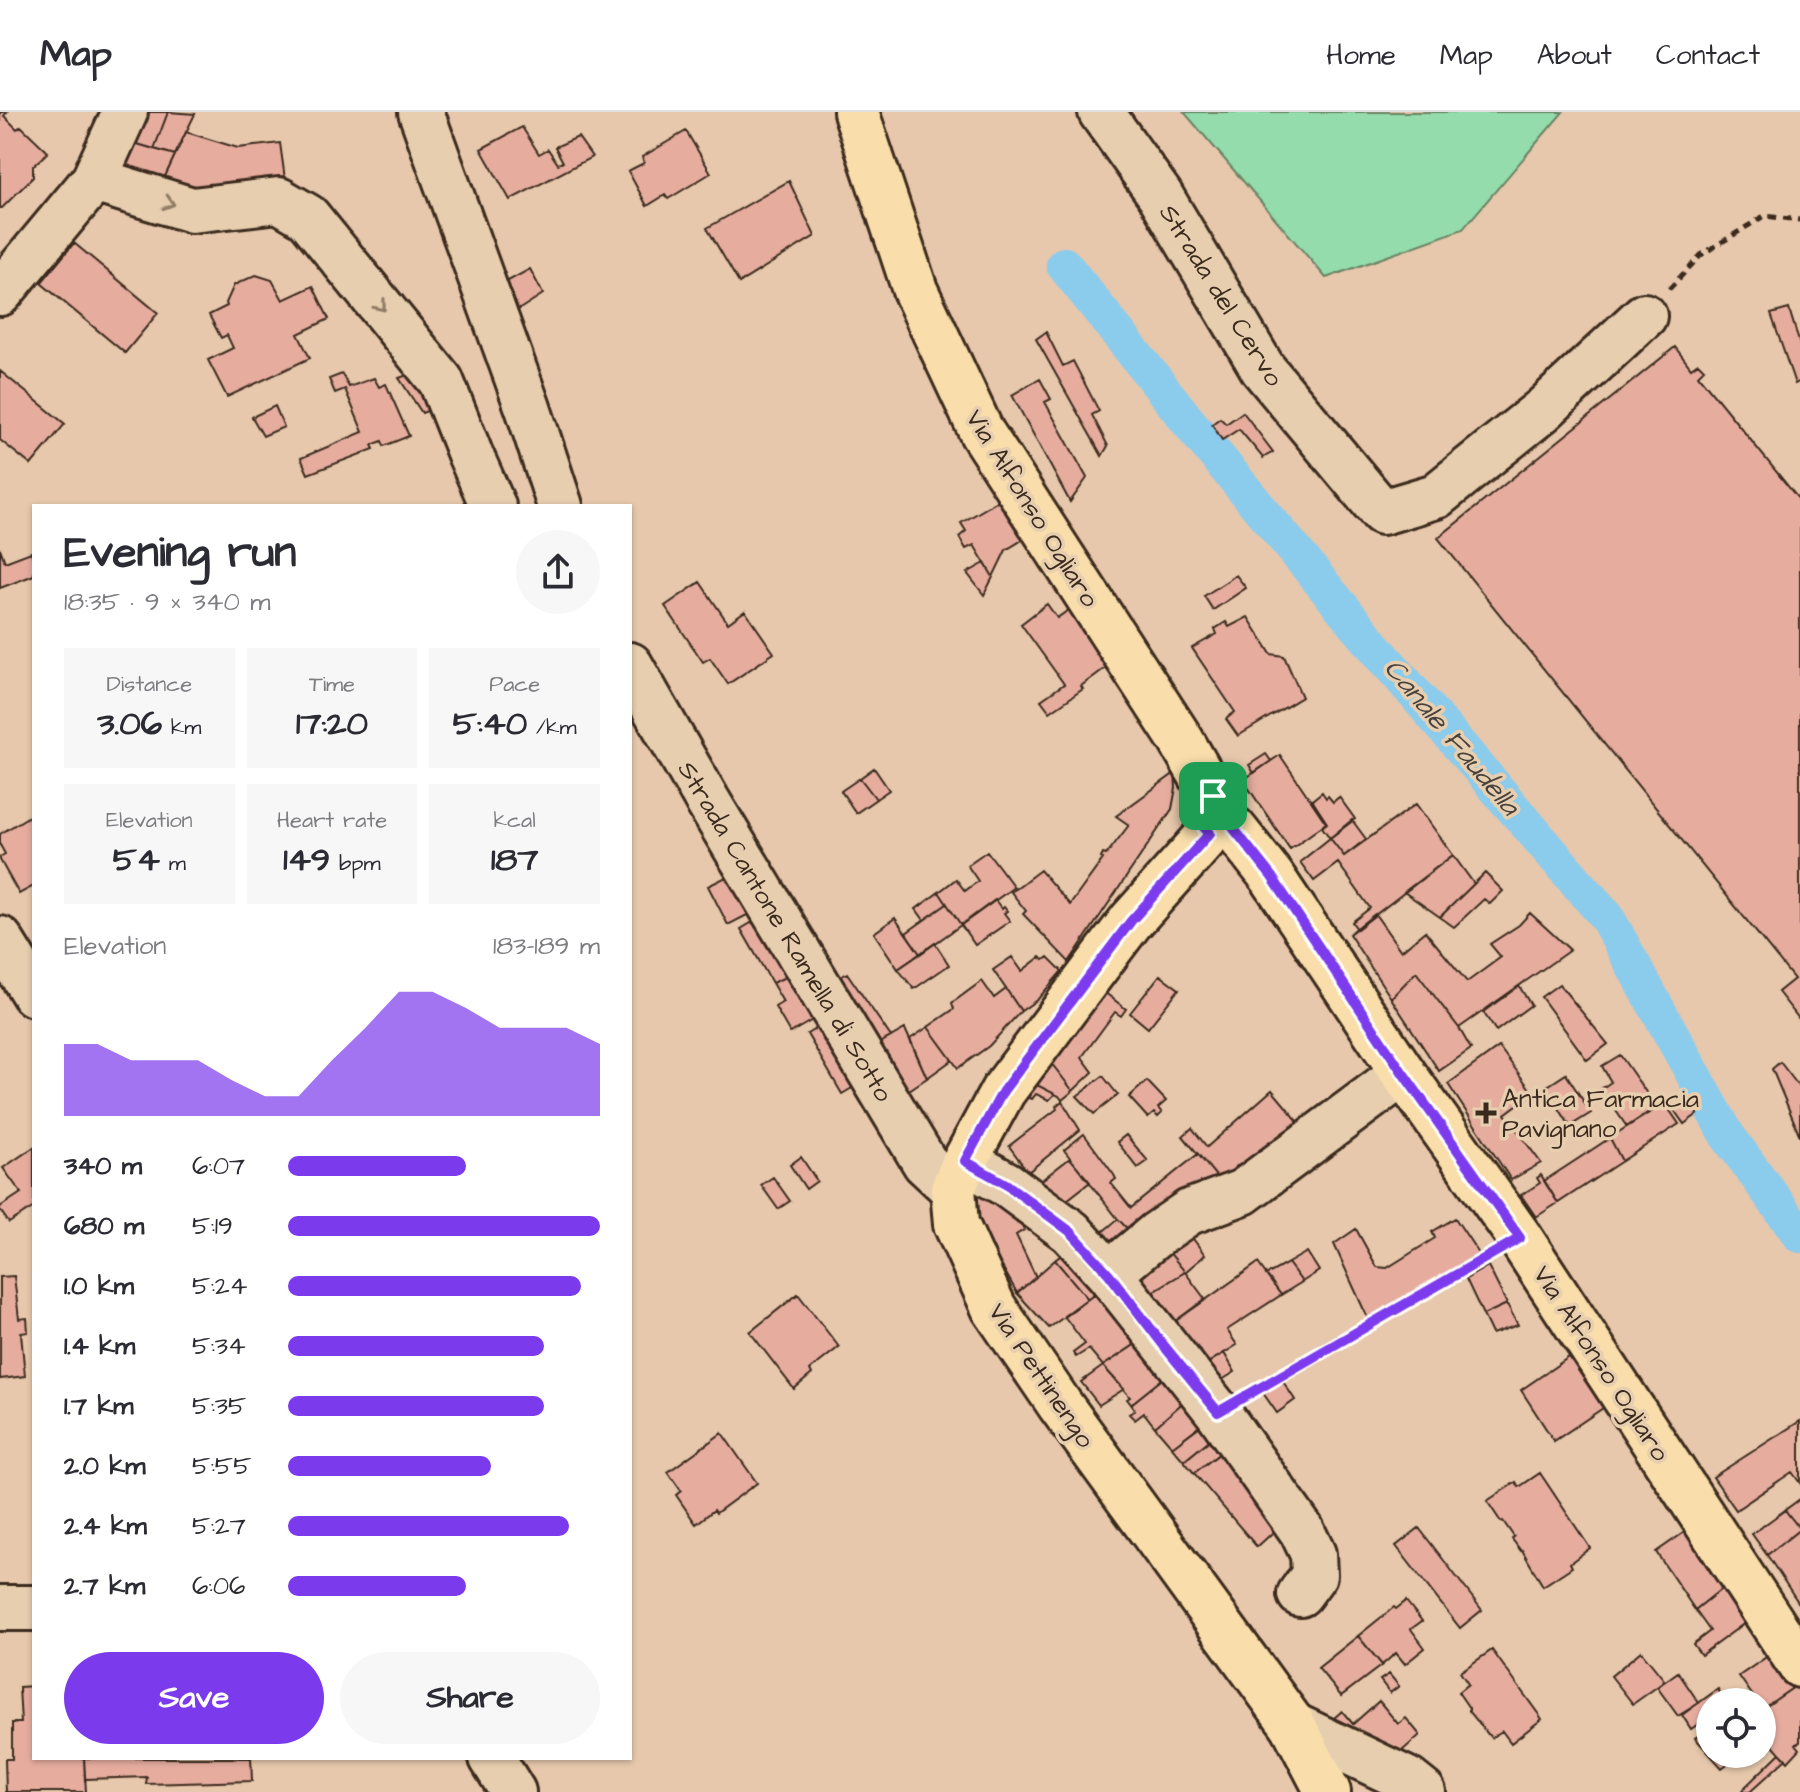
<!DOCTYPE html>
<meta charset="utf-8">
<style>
body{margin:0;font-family:"Architects Daughter",sans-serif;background:#f7f7f7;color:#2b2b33;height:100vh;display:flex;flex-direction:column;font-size:30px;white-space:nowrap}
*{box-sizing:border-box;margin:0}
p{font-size:26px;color:#7c7c81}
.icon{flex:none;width:44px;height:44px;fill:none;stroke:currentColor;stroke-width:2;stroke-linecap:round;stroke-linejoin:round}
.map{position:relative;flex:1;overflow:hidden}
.panel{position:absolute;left:32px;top:392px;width:600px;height:1256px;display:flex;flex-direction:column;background:#fff;border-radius:0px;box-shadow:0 2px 6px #0004}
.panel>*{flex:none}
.tools{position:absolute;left:1696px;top:1576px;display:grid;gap:16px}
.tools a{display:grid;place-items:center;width:80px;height:80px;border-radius:50%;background:#fff;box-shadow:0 2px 6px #0004;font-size:40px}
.pin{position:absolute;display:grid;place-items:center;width:68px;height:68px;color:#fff;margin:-34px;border-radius:16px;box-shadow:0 4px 12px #0006}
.round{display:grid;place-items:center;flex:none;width:84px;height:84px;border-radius:42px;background:#f7f7f7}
.summary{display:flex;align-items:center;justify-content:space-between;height:136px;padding:0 32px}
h1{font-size:44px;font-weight:700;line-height:60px}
.metrics{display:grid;grid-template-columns:repeat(3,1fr);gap:12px;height:136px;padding:8px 32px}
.metrics div{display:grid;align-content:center;border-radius:0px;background:#f7f7f7;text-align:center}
.metrics b{font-size:34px;font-weight:700}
.metrics small{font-size:22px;font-weight:400}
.metrics p{font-size:22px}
.chart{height:224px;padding:16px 32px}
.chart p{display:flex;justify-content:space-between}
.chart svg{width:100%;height:144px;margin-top:8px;fill:#7c3aed;opacity:.7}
.action{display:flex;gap:16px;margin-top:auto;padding:16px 32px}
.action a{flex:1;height:92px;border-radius:48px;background:#7c3aed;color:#fff;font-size:32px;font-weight:700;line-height:92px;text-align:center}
.action a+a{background:#f7f7f7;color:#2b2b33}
ul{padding:0 32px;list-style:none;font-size:26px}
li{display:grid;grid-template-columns:128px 96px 1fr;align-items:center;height:60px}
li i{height:20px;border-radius:10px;background:#7c3aed}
header{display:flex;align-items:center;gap:48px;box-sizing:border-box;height:112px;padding:0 40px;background:#fff;border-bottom:2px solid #e1e1e2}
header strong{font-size:38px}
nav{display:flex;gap:44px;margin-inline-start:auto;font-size:28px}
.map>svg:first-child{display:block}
.green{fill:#94dcab;stroke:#688364;stroke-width:2}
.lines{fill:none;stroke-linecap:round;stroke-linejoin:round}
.canal{stroke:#8bcbec;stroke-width:36}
.building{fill:#e6ad9f;stroke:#3b2a1e;stroke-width:2}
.minor-casing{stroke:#3b2a1e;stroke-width:50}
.major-casing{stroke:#3b2a1e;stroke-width:50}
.path{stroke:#3b2a1e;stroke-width:5;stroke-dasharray:8 6;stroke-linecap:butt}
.minor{stroke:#e7ceaf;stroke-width:44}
.major{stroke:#f9deab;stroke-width:44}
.oneway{stroke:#917c66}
.route-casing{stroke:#fff;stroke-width:16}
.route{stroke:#7c3aed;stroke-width:10}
.poi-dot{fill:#3b2a1e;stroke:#e7ceaf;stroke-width:3}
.labels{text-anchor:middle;stroke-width:7;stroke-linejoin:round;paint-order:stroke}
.street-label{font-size:26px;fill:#3b2a1e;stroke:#e7ceaf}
.poi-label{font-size:26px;fill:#3b2a1e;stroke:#e7ceaf;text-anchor:start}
.water-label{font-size:28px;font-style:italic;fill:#47423d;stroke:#e7ceaf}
</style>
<header>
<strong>Map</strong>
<nav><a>Home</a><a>Map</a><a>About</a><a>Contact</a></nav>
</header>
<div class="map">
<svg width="1800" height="1680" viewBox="0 0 1800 1680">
<rect width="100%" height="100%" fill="#e7c8ac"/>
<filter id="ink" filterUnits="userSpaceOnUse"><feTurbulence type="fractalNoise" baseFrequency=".0125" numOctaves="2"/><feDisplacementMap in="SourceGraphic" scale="16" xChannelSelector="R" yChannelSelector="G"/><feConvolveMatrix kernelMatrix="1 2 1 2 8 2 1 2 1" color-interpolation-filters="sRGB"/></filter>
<g filter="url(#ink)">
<path class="green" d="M1184,0H1563L1463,117L1326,166Z"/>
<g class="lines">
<path class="canal" d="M1064,153L1199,323L1384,546L1606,804L1727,1023L1800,1123"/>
</g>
<path class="building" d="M0,0H7L4,4L17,17L21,14L48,40L33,54V65L2,96H0Z
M138,0H168L154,37L127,29Z
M168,0L195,2L175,43L154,37Z
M522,15L539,42L548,37L558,52L563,50L555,35L578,25L592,45L510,88L481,37Z
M686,19L711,61L668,87L665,83L647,94L628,59L644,51L642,45Z
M186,20L238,36L280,31L285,67L203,78L161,73Z
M127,29L175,43L161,73L115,60Z
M789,69L815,124L739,171L707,116Z
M74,131L158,201L125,241L41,171Z
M530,157L543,182L515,200L506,170Z
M256,163L272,168L283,188L313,174L329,207L298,222L310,246L227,285L208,248L233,236L227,223L221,226L209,203L227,194L226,191L234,173Z
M1789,197L1800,233V269L1795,272L1771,202Z
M1046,220L1063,254L1073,249L1099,299L1092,303L1108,334L1102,344L1036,227Z
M1675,235L1691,256L1698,251L1704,257L1698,263L1800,389V908L1778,880L1794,867L1438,426Z
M425,257L447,291L422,301L399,266Z
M0,259L65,312L31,353L0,328Z
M342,262L349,275L374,266L379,275L386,272L409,324L384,334L382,329L372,333L374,337L308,362L301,346L363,320L345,277L335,281L329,267Z
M1040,267L1051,287L1045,290L1087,366L1070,390L1012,283Z
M275,294L284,315L263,324L252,305Z
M1243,300L1273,340L1263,346L1239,317L1222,328L1212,312L1220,306L1226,312Z
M1006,384L1029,424L1006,438L993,465L974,433L966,437L959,425L966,419L961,411Z
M0,436L5,450L31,440L34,448V463L0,476Z
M985,451L993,465L984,483L967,461Z
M1236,463L1246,476L1213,498L1204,484Z
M700,470L728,511L745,499L774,541L728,572L710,546L703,550L665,494Z
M1047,492L1057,506L1073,495L1112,551L1081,574L1083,577L1050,600L1041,588L1064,572L1021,512Z
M1248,505L1271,542L1284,544L1302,585L1238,624L1226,607L1235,600L1192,536L1217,522L1215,517L1226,510L1229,515Z
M1266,642L1271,649L1254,661L1249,653Z
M1280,643L1326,711L1290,737L1243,668Z
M874,656L889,678L876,687L860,666Z
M1175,661L1176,676L1172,697L1069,850L1023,802L1026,799L1011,780L1040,758L1070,793L1103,747L1101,746L1103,742L1106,743L1129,713L1116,704Z
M860,666L876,687L856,701L841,679Z
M1322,680L1326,686L1328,684L1333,690L1339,685L1355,707L1330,726L1322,715L1327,711L1312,688Z
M1416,692L1453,743L1357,817L1352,810L1370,796L1338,751L1314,769L1300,750L1330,726L1344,744Z
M34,701V774L19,782L0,748V745L5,742L0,733V722Z
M1352,708L1366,727L1344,744L1330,726Z
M987,739L1014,775L961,813L939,780L956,767L965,779L978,769L967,753Z
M1453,743L1474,772L1440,805L1404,780Z
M1485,761L1503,779L1490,792L1484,787L1454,815L1440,805Z
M732,762L753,800L728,813L708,774Z
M939,780L947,792L924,808L916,797Z
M995,788L1002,797L1004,795L1007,799L1004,801L1010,809L975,833L961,813Z
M947,792L961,813L920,842L906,821Z
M1530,801L1570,838L1459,916L1416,860L1391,886L1349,822L1375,802L1401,839L1425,819L1467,870L1501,845L1490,832L1519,813Z
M766,802L799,859L772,871L741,817Z
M895,806L920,842L898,857L874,821Z
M935,831L949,853L914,877L898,857Z
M1012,845L1022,859L1040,845L1044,848L1048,845L1062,859L1038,887L1021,899L993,858Z
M799,859L823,902L790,921L775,895L783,890L772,871Z
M1416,860L1459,916L1471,937L1439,959L1391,886Z
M847,861L891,925L871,936L830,872Z
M1160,863L1179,877L1148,916L1130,901Z
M982,869L994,886L1006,877L1021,899L989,934L958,956L928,915L954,897L952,891Z
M1559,872L1608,932L1587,948L1541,885Z
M1519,874L1531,893L1496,919L1483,900Z
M1099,876L1126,897L1121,904L1115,900L1082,945L1093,960L1073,979L1048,947Z
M828,909L864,969L842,982L807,922Z
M928,915L952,948L927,966L910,927Z
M905,917L927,966L903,982L871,936Z
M1499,935L1533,981L1505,1002L1541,1051L1511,1068L1448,972Z
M1620,943L1657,996L1627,1015L1601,977L1611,970L1602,954Z
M1048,947L1073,979L1062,988L1059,984L1031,970Z
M1780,950L1800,976V1024L1772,957Z
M1566,962L1591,1001L1570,1014L1546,975Z
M1103,964L1118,983L1094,1002L1077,984Z
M1147,969L1166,989L1158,996L1162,1001L1158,1005L1154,1001L1148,1006L1129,985Z
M1031,970L1055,982L1049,988L1036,982L1032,987L1020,983Z
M1272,978L1303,1015L1244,1062L1237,1054L1220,1069L1183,1024L1192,1016L1207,1035Z
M1689,988L1698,1002L1684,1012L1674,998Z
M1062,989L1080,1018L1028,1060L1009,1034L1057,997L1056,994Z
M1664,990L1679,1012L1622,1049L1610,1026Z
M1084,1022L1114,1063L1116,1067L1111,1071L1131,1096L1198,1042L1220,1069L1140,1130L1118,1107L1064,1038Z
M1126,1023L1148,1049L1138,1056L1117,1030Z
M1610,1026L1622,1049L1558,1091L1544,1069Z
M34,1035V1095L9,1111L0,1098V1095L21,1081L3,1056Z
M801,1045L817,1069L806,1077L790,1053Z
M1070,1046L1090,1070L1058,1095L1038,1071Z
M1541,1063L1558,1091L1536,1105L1521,1083L1540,1071L1537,1066Z
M773,1065L790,1089L778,1097L761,1073Z
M1003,1076L1017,1110L1020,1108L1024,1118L1016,1123L1036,1165L1017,1181L982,1119L984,1118L976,1103L975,1079Z
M1455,1106L1479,1142L1369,1209L1334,1132L1356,1117L1377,1155L1387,1156L1435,1126L1432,1120Z
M1118,1107L1140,1130L1117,1148L1095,1126Z
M1191,1124L1205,1143L1185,1160L1169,1140Z
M1070,1136L1110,1170L1088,1187L1055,1148Z
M1169,1140L1185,1160L1147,1183L1121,1161Z
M1307,1140L1319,1159L1302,1170L1288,1151Z
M1055,1148L1088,1187L1049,1216L1017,1181Z
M1258,1151L1281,1183L1227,1218L1237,1233L1200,1256L1170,1213Z
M1288,1151L1302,1170L1281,1183L1266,1163Z
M1488,1154L1507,1192L1483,1203L1466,1167Z
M1185,1160L1205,1187L1170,1213L1147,1183Z
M14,1164L19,1207L27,1206L28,1220L21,1221L25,1264L0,1267V1165Z
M1103,1175L1142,1228L1103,1254L1089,1237L1076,1245L1073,1241L1085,1232L1064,1204Z
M798,1182L839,1235L810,1258L812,1262L794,1277L750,1220Z
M1507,1192L1518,1213L1492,1222L1483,1203Z
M1146,1225L1171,1260L1131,1292L1127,1287L1130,1285L1103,1254Z
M1224,1241L1235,1260L1212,1274L1200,1256Z
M1575,1241L1609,1292L1554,1329L1521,1278Z
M1103,1254L1124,1277L1099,1293L1081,1270Z
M1171,1260L1188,1286L1155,1315L1144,1301L1135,1308L1129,1302L1135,1298L1131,1292Z
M1282,1268L1295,1288L1277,1301L1263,1281Z
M1190,1284L1208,1308L1172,1335L1155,1315Z
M1214,1303L1224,1316L1184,1349L1172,1335Z
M1800,1309V1371L1792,1360L1736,1398L1713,1365Z
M1224,1316L1234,1330L1194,1361L1184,1349Z
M722,1321L757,1371L716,1401L714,1398L696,1412L676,1383L681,1379L668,1360Z
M1227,1336L1283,1411L1257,1435L1194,1361Z
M1540,1361L1590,1436L1570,1451L1572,1455L1543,1474L1522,1438L1521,1439L1512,1427L1514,1425L1503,1409L1501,1410L1487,1389L1516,1370L1519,1375Z
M1800,1387V1417L1785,1398Z
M1785,1398L1800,1417L1767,1443L1752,1422Z
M1692,1415L1730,1470L1695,1498L1656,1440Z
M1419,1416L1482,1498L1460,1516L1396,1434Z
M1800,1417L1799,1432L1800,1493L1767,1443Z
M1730,1470L1753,1505L1701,1543L1693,1532L1710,1519L1695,1498Z
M1406,1489L1422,1509L1411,1517L1425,1536L1405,1552L1396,1541L1382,1553L1358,1524L1394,1495L1396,1497Z
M1358,1524L1382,1553L1341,1584L1318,1556Z
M1492,1538L1542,1607L1511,1631L1502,1619L1491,1626L1469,1599V1596L1458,1580L1468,1572L1460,1560Z
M1641,1539L1665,1569L1633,1592L1611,1564Z
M1775,1539L1797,1573L1762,1597V1590H1757L1739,1564Z
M1678,1560L1699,1591L1678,1604L1657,1575Z
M1389,1562L1399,1574L1390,1581L1380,1568Z
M1797,1573L1800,1578V1630L1796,1632L1800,1637L1788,1650L1765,1624L1773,1618L1762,1597Z
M34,1574V1646H84L86,1680H6L5,1647H12V1611H21L19,1575Z
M1718,1577L1725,1590H1710V1604L1691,1617L1682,1603Z
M1379,1589L1398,1612L1406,1606L1420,1623L1392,1648L1345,1613L1343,1615L1334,1606L1342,1599L1353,1612Z
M1706,1618L1710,1623V1642H1725L1731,1649L1722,1656L1695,1626Z
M1780,1641L1786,1647L1750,1680H1744L1742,1678Z
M84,1646H251L252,1669L146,1672L147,1665L86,1667L85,1670Z"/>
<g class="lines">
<defs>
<path id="minor" d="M421,0L528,296L560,394
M1101,0L1160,83L1263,257L1382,400L1436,384L1543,298L1644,204
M94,68L192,98L279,88L308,105L441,269L470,342L493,394
M0,181L94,68L125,0
M630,553L707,688L925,1051L953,1077
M0,827L34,882
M965,1049L1006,1072L1071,1120L1109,1162L1218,1300L1302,1419L1313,1442L1314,1463L1300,1482
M1109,1162L1157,1122L1189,1100L1243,1080L1403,961
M0,1496H34
M1293,1613L1408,1668L1423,1680
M492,1646L513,1680"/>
<path id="major" d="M856,0L915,178L982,321L1181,628L1213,684
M1234,717L1272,765L1403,961L1520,1126L1800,1553
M1210,721L1131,809L1003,979L965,1049L953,1077L956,1112L994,1196L1060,1293L1293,1613L1328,1680"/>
</defs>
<use href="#minor" class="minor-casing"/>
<use href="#major" class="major-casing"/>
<path class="path" d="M1669,177L1701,143L1764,104L1800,108
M1250,1281L1487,1144"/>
<use href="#minor" class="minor"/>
<use href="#major" class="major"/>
</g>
<defs><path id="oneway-chevron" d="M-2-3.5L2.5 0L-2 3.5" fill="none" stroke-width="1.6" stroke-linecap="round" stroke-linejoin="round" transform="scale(2)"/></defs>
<g class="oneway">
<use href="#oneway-chevron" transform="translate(169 91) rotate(17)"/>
<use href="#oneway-chevron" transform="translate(381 194) rotate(51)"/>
</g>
</g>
<g class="lines" filter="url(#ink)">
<defs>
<path id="route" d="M1220,683C1237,688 1245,702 1234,717L1272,765L1403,961L1520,1126L1218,1300L1165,1235L1109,1162L1071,1120L1006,1072L965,1049L1003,979L1131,809L1210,721C1191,707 1198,688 1220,683Z"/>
</defs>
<use href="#route" class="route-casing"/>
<use href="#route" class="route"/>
</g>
<path class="poi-dot" d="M1482 989h8v8h8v8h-8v8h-8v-8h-8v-8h8z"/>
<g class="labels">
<g class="street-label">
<text transform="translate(1222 183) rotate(58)" y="9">Strada del Cervo</text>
<text transform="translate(1033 396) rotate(58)" y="9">Via Alfonso Ogliaro</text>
<text transform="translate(786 819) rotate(59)" y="9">Strada Cantone Ramella di Sotto</text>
<text transform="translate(1602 1251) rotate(57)" y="9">Via Alfonso Ogliaro</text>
<text transform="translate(1042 1263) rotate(56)" y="9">Via Pettinengo</text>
</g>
<g class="poi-label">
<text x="1502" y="995">Antica Farmacia<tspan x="1502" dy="30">Pavignano</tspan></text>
</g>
<g class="water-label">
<text transform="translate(1453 624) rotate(50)" y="10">Canale Faudella</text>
</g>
</g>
</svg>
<div class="tools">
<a><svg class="icon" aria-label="locate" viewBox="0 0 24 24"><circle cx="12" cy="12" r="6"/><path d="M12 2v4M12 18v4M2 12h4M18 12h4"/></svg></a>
</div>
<div class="pin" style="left:1213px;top:684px;background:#1e9e55"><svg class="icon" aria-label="arrive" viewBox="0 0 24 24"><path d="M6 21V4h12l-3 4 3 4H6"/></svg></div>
<section class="panel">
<div class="summary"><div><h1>Evening run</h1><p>18:35 · 9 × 340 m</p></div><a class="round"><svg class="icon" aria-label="share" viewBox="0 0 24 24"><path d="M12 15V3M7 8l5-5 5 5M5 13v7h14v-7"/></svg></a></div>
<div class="metrics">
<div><p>Distance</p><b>3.06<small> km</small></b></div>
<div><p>Time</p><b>17:20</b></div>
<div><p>Pace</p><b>5:40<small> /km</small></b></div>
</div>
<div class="metrics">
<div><p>Elevation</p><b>54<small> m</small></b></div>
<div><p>Heart rate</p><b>149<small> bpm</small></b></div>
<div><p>kcal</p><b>187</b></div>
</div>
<div class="chart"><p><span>Elevation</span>183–189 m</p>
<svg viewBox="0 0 160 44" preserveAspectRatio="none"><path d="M0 44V22L10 22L20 27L30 27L40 27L50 33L60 38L70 38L80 27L90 17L100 6L110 6L120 11L130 17L140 17L150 17L160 22V44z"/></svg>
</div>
<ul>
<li><b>340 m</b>6:07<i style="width:57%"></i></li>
<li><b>680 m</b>5:19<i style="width:100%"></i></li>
<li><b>1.0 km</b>5:24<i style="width:94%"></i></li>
<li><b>1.4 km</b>5:34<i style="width:82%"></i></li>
<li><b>1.7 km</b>5:35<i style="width:82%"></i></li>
<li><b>2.0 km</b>5:55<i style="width:65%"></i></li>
<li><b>2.4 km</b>5:27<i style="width:90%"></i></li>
<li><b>2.7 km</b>6:06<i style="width:57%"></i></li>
</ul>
<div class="action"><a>Save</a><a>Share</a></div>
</section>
</div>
